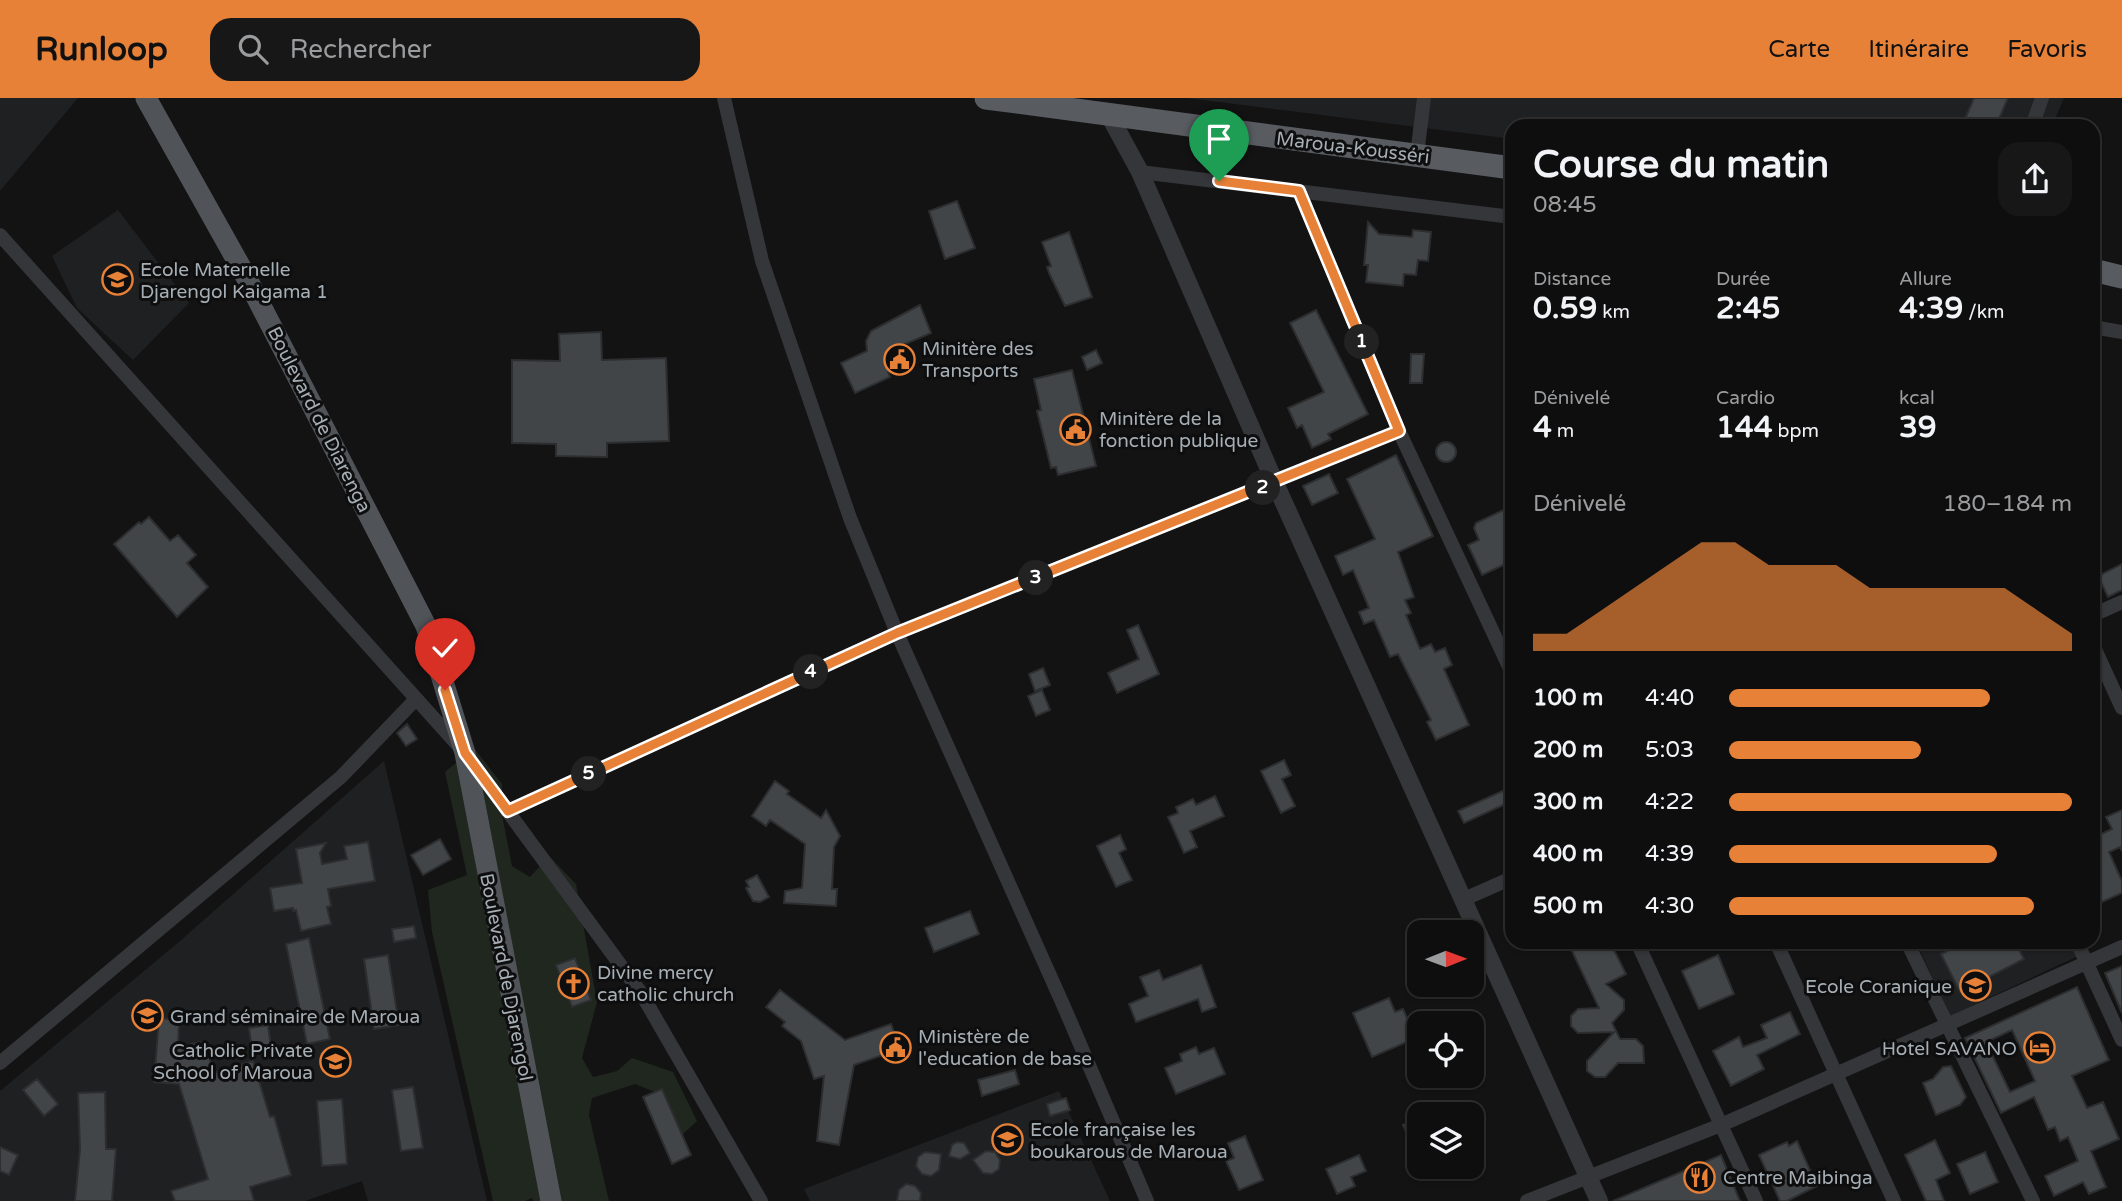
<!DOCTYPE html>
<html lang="fr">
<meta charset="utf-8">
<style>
body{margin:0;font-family:"Varela Round",sans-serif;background:#171718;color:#f1f3f6;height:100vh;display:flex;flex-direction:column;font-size:26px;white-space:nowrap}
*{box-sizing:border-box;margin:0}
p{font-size:23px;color:#9b9c9e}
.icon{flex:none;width:38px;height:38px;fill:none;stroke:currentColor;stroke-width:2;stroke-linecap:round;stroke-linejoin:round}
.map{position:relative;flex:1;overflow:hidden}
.side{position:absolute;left:1505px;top:21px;width:595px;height:830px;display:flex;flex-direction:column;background:#0e0e0f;border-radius:21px;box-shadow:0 2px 5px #0004,0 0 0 2px #2e2e2f}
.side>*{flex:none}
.needle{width:46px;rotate:89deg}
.fabs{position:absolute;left:1407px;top:822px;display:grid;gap:14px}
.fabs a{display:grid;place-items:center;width:77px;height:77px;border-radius:14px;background:#0e0e0f;box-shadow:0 2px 5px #0004,0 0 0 2px #2e2e2f;font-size:35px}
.pin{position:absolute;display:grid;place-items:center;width:60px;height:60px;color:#fff;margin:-72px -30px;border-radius:50% 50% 50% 0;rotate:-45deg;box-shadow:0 0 7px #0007}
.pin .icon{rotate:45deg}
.km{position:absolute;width:35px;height:35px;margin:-18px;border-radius:50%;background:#222;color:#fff;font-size:19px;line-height:35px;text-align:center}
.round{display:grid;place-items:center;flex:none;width:74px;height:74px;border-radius:21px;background:#171718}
.head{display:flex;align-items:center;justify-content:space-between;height:119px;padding:0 28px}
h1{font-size:38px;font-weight:800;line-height:52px}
.metrics{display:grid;grid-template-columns:repeat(3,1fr);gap:10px;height:119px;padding:7px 28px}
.metrics div{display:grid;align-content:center}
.metrics b{font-size:30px;font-weight:800}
.metrics small{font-size:19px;font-weight:400}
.metrics p{font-size:19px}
.chart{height:196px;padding:14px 28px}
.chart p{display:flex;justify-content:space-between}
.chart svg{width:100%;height:126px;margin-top:7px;fill:#e78138;opacity:.7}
ul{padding:0 28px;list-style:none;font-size:23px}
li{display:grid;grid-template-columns:112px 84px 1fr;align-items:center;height:52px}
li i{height:18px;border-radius:9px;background:#e78138}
header{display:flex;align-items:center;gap:42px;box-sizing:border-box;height:98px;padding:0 35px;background:#e78138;color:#111}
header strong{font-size:33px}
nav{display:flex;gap:38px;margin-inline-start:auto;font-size:24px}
.search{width:490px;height:63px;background:#171718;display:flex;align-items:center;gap:18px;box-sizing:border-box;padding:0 24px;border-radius:21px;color:#9b9c9e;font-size:26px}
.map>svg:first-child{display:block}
.built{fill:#1f2021}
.green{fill:#20271f}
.building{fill:#424547;stroke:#2d2e30;stroke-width:2;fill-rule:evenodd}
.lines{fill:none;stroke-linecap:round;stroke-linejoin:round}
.minor{stroke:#343639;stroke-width:14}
.tertiary{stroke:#343639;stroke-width:18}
.primary{stroke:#505458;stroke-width:21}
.trunk{stroke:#585c61;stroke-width:23}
.route-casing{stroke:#fff;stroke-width:14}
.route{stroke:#e78138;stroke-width:9}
.labels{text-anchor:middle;stroke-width:6;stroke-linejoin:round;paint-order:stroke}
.street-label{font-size:19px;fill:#a5aeb4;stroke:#0e0e0f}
.poi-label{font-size:19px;fill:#a5aeb4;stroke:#0e0e0f;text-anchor:start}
</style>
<header>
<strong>Runloop</strong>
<div class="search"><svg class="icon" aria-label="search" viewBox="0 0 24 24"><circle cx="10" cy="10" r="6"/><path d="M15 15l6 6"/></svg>Rechercher</div>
<nav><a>Carte</a><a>Itinéraire</a><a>Favoris</a></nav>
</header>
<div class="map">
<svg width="2122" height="1103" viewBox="0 0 2122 1103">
<rect width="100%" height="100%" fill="#131314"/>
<path class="built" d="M0,0H78L0,93Z
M1187,0H2064L2052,28H1512V41Z
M118,112L189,205L133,262L77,210L52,158Z
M384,663L487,1103H368L362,1083L305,1103H0V993L180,843Z
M1916,844H2071L2078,858L1950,918Z
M1059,993L1110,1103H810L804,1091Z"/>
<path class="green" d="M474,650L502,686V717L512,768L530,779L549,758L576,786L597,904L582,960L593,979L617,973L632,960L673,974L697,1023L682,1037L665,998L635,986L592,1000L589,1017L609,1103H533L532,1100L525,1103H493L432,834L428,792L467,777L445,674Z"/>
<path class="building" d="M1974,0H2008L1996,28H1962Z
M957,103L975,150L945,161L929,113Z
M1368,124L1379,136L1412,139L1413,132L1431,134L1428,163L1418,162L1416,177L1404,176L1403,188L1366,184L1368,167H1364Z
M1069,134L1092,199L1065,208L1049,175L1047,169L1051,168L1042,144Z
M920,207L931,235L891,252L903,264L899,270L888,274L890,279L855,295L841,265L867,253L866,243L871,233Z
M1316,212L1368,316L1328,336L1331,341L1312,350L1302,327L1297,330L1288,310L1324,294L1290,225Z
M601,234L602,262L666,260L669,343L607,345V359L556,358V346L512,345V262L560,263L559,236Z
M1096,252L1102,265L1087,272L1082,259Z
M1411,256H1424L1422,285H1410Z
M1072,272L1096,368L1058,377L1056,369L1051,370L1037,313L1041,312L1034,281Z
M1436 354a10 10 0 1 1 20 0a10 10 0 1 1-20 0Z
M1396,357L1433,438L1398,454L1414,499L1405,502L1411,515L1406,517L1420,551L1431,546L1435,554L1445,550L1452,567L1444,571L1469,627L1436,642L1427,624L1431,622L1398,556L1390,559L1374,522L1364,526L1359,514L1369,510L1353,472L1343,477L1335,458L1375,441L1347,381Z
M1329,376L1338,395L1312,407L1303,388Z
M1512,408V463L1482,477L1468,447L1479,442L1474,430L1476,425Z
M149,419L170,443L178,437L196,457L187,465L208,489L177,519L114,446L139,424L141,426Z
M2122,466V492L2108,499L2098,478Z
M1138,527L1159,576L1117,595L1108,575L1139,561L1127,532Z
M1043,570L1050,587L1035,593L1029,576Z
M1042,592L1050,612L1036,618L1028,598Z
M407,626L417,641L406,648L397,635Z
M1284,662L1291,677L1282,681L1295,708L1281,715L1261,673Z
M775,683L789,693L787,696L821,720L826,712L840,738L834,749L832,791H837L836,808L784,805L785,793L802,790L805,746L770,722L766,728L752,718Z
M1507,691L1512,703L1464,725L1458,713Z
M1215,698L1224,718L1190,733L1197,749L1184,755L1168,719L1178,715L1176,709L1193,701L1196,707Z
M2122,712V753L2120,749L2109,754L2122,783V795L2093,808V740L2112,731L2106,719Z
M1120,737L1126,751L1119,755L1132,782L1116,789L1097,748Z
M440,741L451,761L423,777L411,757Z
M368,744L375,783L328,791L331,808L327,809L331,826L301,833L296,812L293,813V810L274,813L270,790L302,785L296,751L326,745L320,755L322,766L347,761L344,748Z
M757,777L769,799L760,804L753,803L746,790L749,789L746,783Z
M970,813L979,836L934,854L925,830Z
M414,828L416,840L394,844L392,831Z
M309,840L330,941L307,946L286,846Z
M1592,844H1610L1626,876L1606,886L1624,902V912L1612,925L1620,941H1636L1643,948L1644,965H1618L1605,979H1595L1587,973V963L1614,934L1578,935L1571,928V918L1578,911L1599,910L1572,853Z
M1965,844H2015L2024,861L1960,894L1941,856Z
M388,857L399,927L374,931L364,861Z
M1718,857L1734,896L1699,911L1682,873Z
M575,860L591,902L572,909L556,867Z
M1201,867L1216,909L1202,914L1198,901L1136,924L1129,906L1148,898L1140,879L1159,872L1163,882Z
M2122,868V915L2105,875Z
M2077,889L2109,962L2072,978L2087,1010L2103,1004L2119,1041L2091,1053L2106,1089L2089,1096L2083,1084L2054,1098L2045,1078L2078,1063L2068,1039L2060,1043L2055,1029L2048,1032L2034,999L2001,1015L1965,940ZM2012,932L2035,983L2010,994L1986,944Z
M780,892L845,942L891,926L900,951L854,967L839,1047L817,1043L824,978L814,981L801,943L782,928L785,924L766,909Z
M1389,900L1395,914L1403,911L1416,940L1372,959L1353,915Z
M1790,914L1800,936L1757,957L1764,971L1731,988L1713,953L1739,939L1743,949L1767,940L1761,927Z
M159,920L179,922L178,949L206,943L213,975L253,963L270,1019L274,1018L291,1077L250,1089L254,1103H175L171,1093L208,1081L179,986L154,984Z
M268,927L271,949L252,952L249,930Z
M1196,949L1199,956L1214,950L1225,976L1176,996L1165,970L1182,963L1180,956Z
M1951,968L1966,999L1960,1007L1936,1017L1923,985L1933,981L1943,969Z
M1015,972L1019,986L982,998L978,982Z
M37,981L58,1006L44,1018L23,992Z
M413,989L423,1050L401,1053L392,992Z
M662,991L691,1057L672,1066L643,999Z
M105,994L106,1051H116L112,1103H75L80,1051L78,995Z
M1066,1000L1070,1012L1050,1018L1047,1006Z
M342,1001L347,1066L322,1068L317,1003Z
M1419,1020V1062L1403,1027Z
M1245,1038L1263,1082L1239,1092L1226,1063L1234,1060L1228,1045Z
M1935,1042L1950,1075L1936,1082L1944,1103H1926L1905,1057Z
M1797,1043L1817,1088L1787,1103H1780L1759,1057L1787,1044L1789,1048Z
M957,1044L964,1045L970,1055L960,1061L949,1058L952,1047Z
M0,1049L18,1057L9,1077L0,1073Z
M986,1053L995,1054L1000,1062L999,1071L992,1076L983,1075L973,1062Z
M925,1054L941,1056L939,1072L931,1078L922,1076L916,1068L918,1059Z
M1985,1054L1998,1084L1970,1096L1957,1066Z
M1359,1057L1366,1073L1351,1079L1355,1088L1337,1096L1326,1071Z
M1721,1057L1740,1103H1613Z
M906,1086L915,1088L921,1095L920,1103H897L899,1092Z"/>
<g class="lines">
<path class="minor" d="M724,0L762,163L850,420L897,535L1065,911L1147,1103
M2032,28L2042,0
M1417,57L1424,0
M1140,74L1512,119
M1299,93L1399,333L1512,575
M0,137L465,655L641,895L761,1103
M2093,229L2122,234
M2093,517L2122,504
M2093,547L2122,610
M508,713L897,535L1399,333
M1462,802L1512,780
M1637,844L1756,1103
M1776,844L1894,1103
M1907,844L2033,1103
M2077,844L2122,942
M0,965L341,679L416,601
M1527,1103L1721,1027L2122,849"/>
<path class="tertiary" d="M1109,17L1140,74L1275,385L1599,1103"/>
<path class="primary" d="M146,0L244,175L426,528L465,655L551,1103"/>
<path class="trunk" d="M986,0L1512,70
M2093,172L2122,179"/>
</g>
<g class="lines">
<defs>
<path id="route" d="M445,592L465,655L508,713L897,535L1399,333L1299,93L1219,83"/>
</defs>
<use href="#route" class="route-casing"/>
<use href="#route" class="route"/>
</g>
<defs>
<symbol id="school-ring" viewBox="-11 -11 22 22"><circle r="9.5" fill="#0e0e0f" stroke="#e78138" stroke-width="1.5"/><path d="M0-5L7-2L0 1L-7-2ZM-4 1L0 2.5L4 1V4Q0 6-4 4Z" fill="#e78138"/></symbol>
<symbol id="civic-ring" viewBox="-11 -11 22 22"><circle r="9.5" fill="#0e0e0f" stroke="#e78138" stroke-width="1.5"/><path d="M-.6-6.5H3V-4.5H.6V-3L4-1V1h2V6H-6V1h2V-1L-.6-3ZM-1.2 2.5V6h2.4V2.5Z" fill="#e78138"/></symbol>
<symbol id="church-ring" viewBox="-11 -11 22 22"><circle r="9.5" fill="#0e0e0f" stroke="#e78138" stroke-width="1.5"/><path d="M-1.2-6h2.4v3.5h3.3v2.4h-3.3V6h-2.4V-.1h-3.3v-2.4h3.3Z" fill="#e78138"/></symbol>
<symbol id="hotel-ring" viewBox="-11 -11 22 22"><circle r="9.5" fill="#0e0e0f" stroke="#e78138" stroke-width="1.5"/><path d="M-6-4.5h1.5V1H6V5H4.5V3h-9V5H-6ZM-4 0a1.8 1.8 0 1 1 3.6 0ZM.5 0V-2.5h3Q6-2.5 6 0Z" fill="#e78138"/></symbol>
<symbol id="restaurant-ring" viewBox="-11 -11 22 22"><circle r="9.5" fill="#0e0e0f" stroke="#e78138" stroke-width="1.5"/><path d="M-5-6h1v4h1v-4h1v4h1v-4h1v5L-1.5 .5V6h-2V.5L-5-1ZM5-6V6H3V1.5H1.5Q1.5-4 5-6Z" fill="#e78138"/></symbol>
</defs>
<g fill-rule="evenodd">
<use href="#school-ring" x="100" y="164" width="35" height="35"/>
<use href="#civic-ring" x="882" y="244" width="35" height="35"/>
<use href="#civic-ring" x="1058" y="314" width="35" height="35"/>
<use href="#church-ring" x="556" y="868" width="35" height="35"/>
<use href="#school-ring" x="1958" y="870" width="35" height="35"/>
<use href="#school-ring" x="130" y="900" width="35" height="35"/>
<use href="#civic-ring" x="878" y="932" width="35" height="35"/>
<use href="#hotel-ring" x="2022" y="932" width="35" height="35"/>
<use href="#school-ring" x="318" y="946" width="35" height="35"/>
<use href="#school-ring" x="990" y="1024" width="35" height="35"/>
<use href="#restaurant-ring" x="1682" y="1062" width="35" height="35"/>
</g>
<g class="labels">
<g class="street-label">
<text transform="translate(1353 49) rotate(7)" y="7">Maroua-Kousséri</text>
<text transform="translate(320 321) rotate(63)" y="7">Boulevard de Diarenga</text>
<text transform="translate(507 879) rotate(79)" y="7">Boulevard de Djarengol</text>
</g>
<g class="poi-label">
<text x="140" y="178">Ecole Maternelle<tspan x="140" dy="22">Djarengol Kaigama 1</tspan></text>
<text x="922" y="257">Minitère des<tspan x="922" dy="22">Transports</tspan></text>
<text x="1099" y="327">Minitère de la<tspan x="1099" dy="22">fonction publique</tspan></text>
<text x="597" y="881">Divine mercy<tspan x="597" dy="22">catholic church</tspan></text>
<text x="1952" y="895" text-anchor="end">Ecole Coranique</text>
<text x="170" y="925">Grand séminaire de Maroua</text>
<text x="918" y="945">Ministère de<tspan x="918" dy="22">l'education de base</tspan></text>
<text x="2017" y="957" text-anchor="end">Hotel SAVANO</text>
<text x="313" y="959" text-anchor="end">Catholic Private<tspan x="313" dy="22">School of Maroua</tspan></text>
<text x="1030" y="1038">Ecole française les<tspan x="1030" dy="22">boukarous de Maroua</tspan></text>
<text x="1723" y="1086">Centre Maibinga</text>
</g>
</g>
</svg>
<div class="fabs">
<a><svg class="needle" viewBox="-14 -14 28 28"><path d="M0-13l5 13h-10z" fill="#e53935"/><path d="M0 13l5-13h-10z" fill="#9b9c9e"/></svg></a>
<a><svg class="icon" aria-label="locate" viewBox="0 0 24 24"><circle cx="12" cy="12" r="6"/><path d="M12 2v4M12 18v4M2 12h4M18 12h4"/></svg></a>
<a><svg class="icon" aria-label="layers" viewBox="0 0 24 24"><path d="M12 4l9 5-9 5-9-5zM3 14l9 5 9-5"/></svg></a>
</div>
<div class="pin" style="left:1219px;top:83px;background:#1e9e55"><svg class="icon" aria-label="arrive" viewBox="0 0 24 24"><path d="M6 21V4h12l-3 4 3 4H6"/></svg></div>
<div class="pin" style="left:445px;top:592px;background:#d93025"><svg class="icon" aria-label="check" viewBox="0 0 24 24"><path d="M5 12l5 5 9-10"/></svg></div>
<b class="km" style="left:1362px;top:244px">1</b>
<b class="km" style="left:1263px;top:390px">2</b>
<b class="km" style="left:1036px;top:480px">3</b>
<b class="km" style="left:811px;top:574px">4</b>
<b class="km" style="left:589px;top:676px">5</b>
<section class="side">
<div class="head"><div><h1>Course du matin</h1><p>08:45</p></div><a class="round"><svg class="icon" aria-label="share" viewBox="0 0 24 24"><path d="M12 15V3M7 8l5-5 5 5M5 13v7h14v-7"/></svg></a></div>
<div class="metrics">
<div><p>Distance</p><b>0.59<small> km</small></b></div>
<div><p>Durée</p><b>2:45</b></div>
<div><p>Allure</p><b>4:39<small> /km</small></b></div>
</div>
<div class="metrics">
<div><p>Dénivelé</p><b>4<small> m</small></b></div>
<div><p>Cardio</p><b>144<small> bpm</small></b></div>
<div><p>kcal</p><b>39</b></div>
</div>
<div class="chart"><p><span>Dénivelé</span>180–184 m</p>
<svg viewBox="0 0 160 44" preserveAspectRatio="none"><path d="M0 44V38L10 38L20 30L30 22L40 14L50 6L60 6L70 14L80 14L90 14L100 22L110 22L120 22L130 22L140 22L150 30L160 38V44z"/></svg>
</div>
<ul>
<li><b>100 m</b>4:40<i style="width:76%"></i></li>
<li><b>200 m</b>5:03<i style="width:56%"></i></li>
<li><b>300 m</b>4:22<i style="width:100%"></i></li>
<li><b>400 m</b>4:39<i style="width:78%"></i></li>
<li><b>500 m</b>4:30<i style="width:89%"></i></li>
</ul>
</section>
</div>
